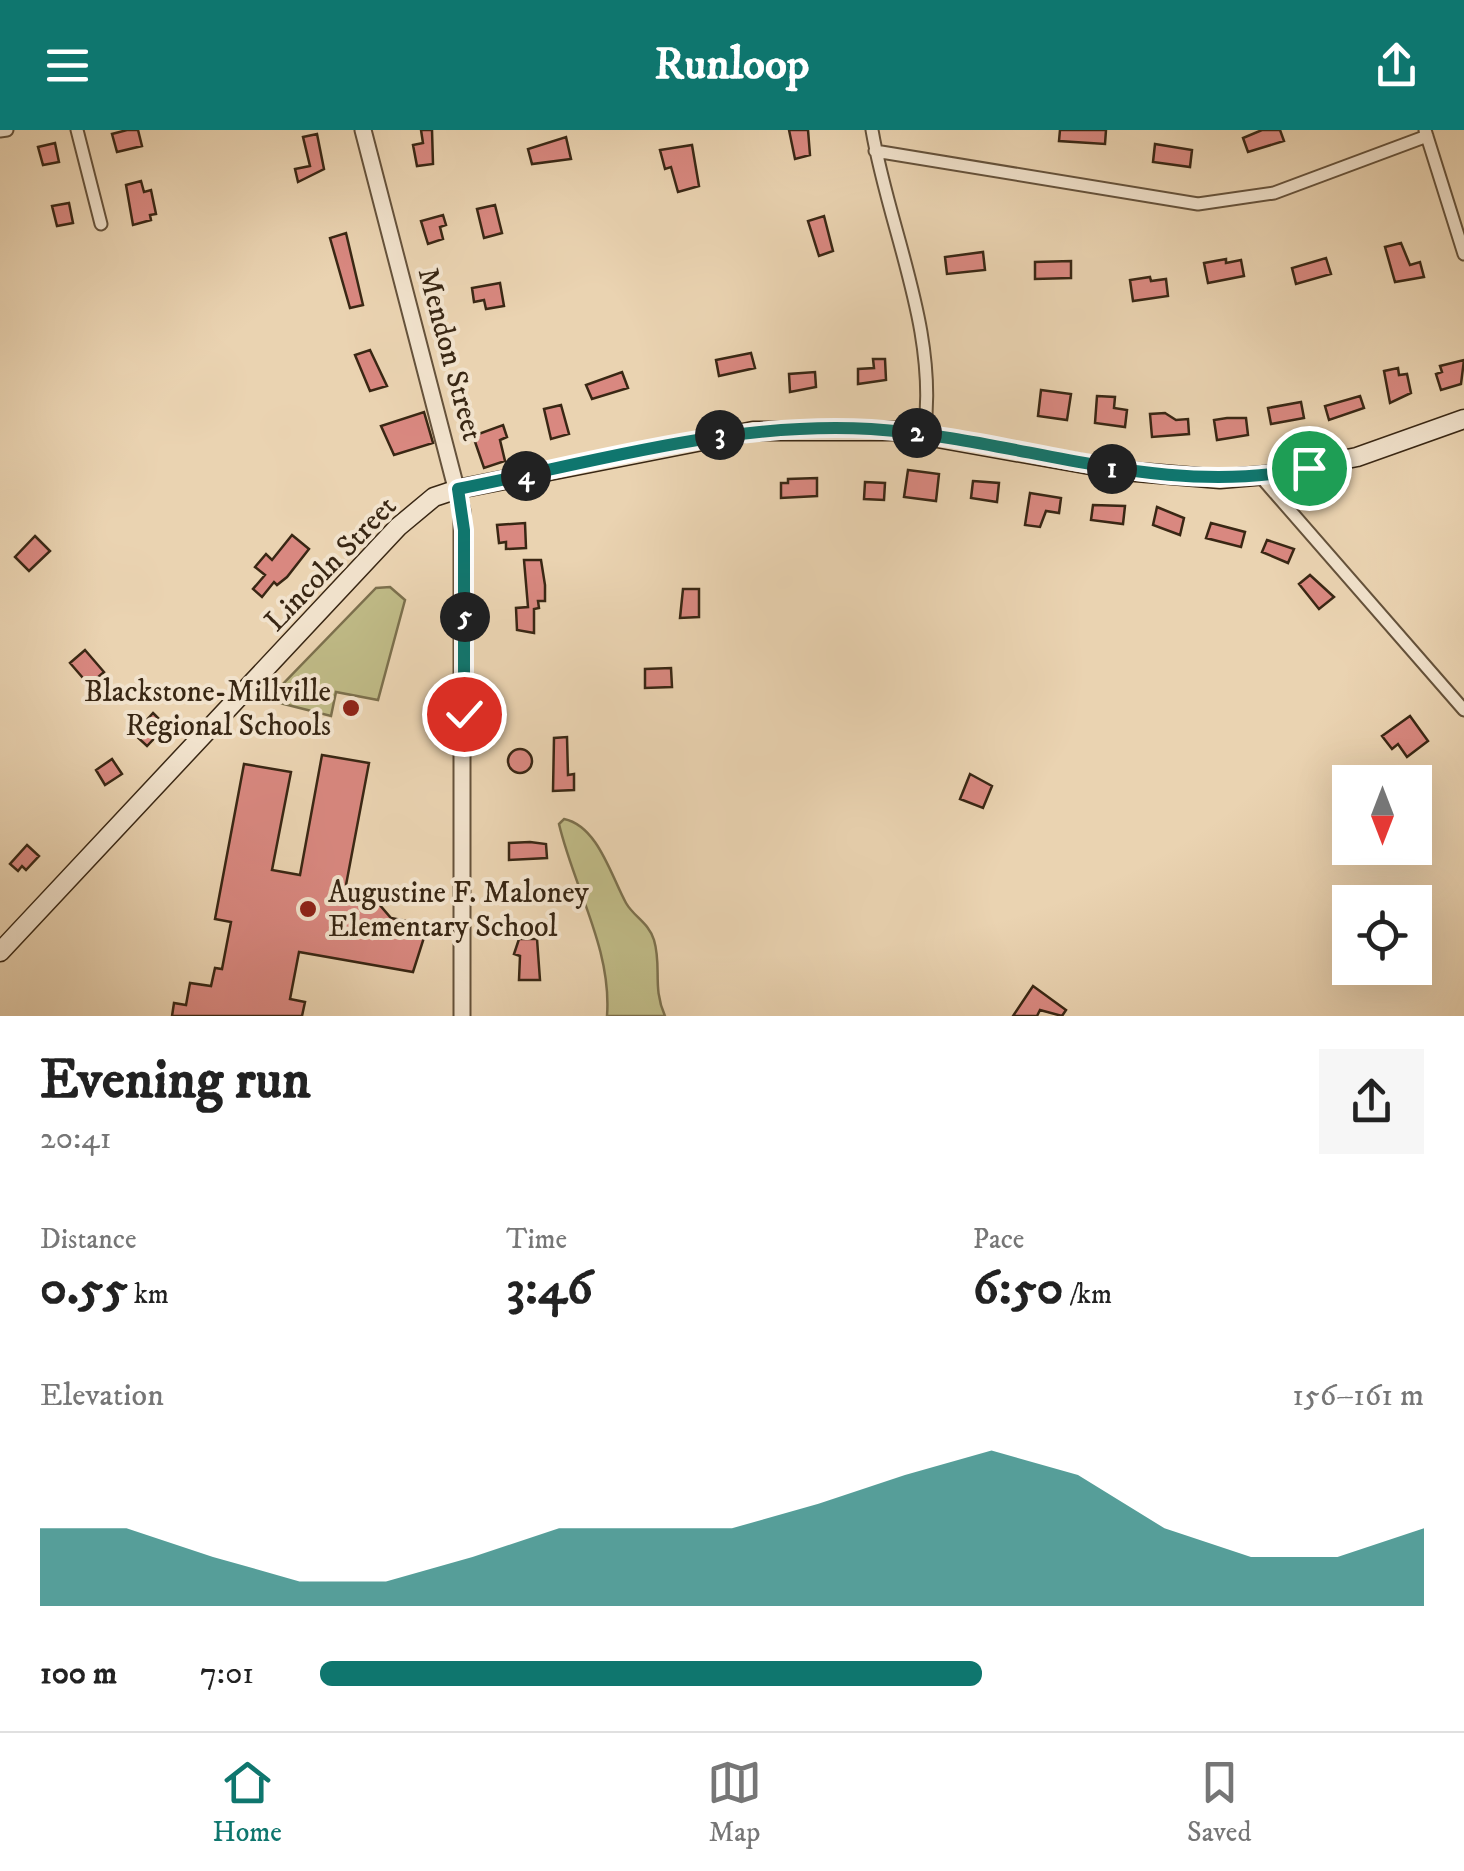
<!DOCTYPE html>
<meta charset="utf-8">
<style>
body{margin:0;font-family:"IM FELL DW Pica",serif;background:#f6f6f6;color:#222;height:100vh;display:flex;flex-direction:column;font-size:38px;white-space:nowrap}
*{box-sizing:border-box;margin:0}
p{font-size:32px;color:#767676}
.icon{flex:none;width:55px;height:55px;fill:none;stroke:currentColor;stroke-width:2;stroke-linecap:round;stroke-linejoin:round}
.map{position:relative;height:886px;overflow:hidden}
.panel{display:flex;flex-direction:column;background:#fff;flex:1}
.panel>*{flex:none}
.needle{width:65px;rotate:180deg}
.fabs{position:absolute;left:1332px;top:635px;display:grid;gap:20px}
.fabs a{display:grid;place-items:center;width:100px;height:100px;border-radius:0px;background:#fff;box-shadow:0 10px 40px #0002;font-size:50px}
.pin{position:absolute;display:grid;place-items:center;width:85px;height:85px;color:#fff;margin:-42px;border:5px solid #fff;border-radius:50%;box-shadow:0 2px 10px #0007}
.km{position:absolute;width:50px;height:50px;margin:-25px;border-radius:50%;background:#222;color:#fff;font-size:28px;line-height:50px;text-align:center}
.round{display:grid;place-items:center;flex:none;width:105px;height:105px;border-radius:0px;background:#f6f6f6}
.summary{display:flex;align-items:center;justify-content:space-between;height:170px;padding:0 40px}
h1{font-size:55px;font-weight:800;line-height:75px}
.metrics{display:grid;grid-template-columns:repeat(3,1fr);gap:15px;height:170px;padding:10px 40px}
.metrics div{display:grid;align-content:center}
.metrics b{font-size:50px;font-weight:800}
.metrics small{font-size:28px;font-weight:400}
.metrics p{font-size:28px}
.chart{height:280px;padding:20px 40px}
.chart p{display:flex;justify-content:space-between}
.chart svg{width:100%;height:180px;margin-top:10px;fill:#0f766e;opacity:.7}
ul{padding:0 40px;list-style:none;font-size:32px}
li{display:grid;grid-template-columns:160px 120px 1fr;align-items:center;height:75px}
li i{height:25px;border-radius:12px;background:#0f766e}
header{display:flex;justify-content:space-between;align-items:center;height:130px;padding:0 40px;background:#0f766e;color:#fff;font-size:45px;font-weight:800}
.tabs{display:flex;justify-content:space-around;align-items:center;height:140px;border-top:2px solid #e0e0e0;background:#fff;font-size:28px;color:#767676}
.tabs a{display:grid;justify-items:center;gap:5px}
.tabs .active{color:#0f766e}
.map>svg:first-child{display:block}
.green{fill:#bfba86;stroke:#7c704d;stroke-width:2.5}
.building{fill:#d98880;stroke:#392714;stroke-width:2.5}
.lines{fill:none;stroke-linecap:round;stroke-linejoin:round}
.minor-casing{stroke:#65523b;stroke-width:15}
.tertiary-casing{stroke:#65523b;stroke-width:19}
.secondary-casing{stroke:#392714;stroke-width:21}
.minor{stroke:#f1e2cc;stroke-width:11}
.tertiary{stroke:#f1e2cc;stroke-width:15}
.secondary{stroke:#f1e2cc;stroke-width:18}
.route-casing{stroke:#fff;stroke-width:20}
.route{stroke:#0f766e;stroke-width:12}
.poi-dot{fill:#8f2418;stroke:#f1e2cc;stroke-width:4}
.labels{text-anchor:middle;stroke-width:8;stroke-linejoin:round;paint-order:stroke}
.street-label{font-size:30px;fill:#392714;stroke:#f1e2cc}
.poi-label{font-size:30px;fill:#392714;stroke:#f1e2cc;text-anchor:end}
</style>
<header><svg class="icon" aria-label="menu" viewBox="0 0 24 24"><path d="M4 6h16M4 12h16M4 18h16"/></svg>Runloop<svg class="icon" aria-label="share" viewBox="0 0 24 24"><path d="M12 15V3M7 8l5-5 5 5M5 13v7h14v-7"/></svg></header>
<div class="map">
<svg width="1464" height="886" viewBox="0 0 1464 886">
<rect width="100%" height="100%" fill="#ead3b1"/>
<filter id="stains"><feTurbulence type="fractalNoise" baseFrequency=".002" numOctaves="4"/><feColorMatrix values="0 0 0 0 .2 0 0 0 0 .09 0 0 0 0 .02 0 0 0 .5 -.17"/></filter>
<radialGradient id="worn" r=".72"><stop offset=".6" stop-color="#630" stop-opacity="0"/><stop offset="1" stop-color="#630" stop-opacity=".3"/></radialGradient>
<path class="green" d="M390,457L405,470L378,570L336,562L331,586L280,573L288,565L280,557L376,458Z
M564,689C598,696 611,746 626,773C634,787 649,793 654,810C662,837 652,857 665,886H607C612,819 574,758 559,694Z"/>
<path class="building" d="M127,0H138L142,16L117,22L112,4Z
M421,0H432L433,34L417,36L413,15L423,13Z
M789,0H808L810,25L795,29Z
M1060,0H1106L1105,14L1059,11Z
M1262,0H1280L1284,11L1248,22L1243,8Z
M317,4L324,39L298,52L295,39L310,36L303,7Z
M566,7L571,29L532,34L528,19Z
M55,13L59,32L43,35L38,17Z
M1155,14L1192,20L1190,37L1153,32Z
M692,15L699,56L678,62L671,37L665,39L660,20Z
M141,51L144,62L151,60L156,84L150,85L151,90L133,95L126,55Z
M69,73L73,93L57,96L52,76Z
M495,75L502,103L484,108L477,79Z
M443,85L446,95L440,97L443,109L428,114L421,91Z
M824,86L833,121L819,126L808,91Z
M346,103L363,175L350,178L330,108Z
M1401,113L1410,135L1420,132L1424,147L1395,152L1385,117Z
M983,122L985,140L947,144L945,127Z
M1326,128L1331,144L1296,154L1292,138Z
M1226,129V133L1241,130L1244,146L1208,153L1204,133Z
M1071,131V148L1035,149V132Z
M1150,147L1151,151L1166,149L1168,166L1133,171L1130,150Z
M500,153L504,176L486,179L484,170L474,172L472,158Z
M370,220L387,256L370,261L355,225Z
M751,223L755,238L719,246L716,230Z
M873,229H885L886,250L858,254V239L874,238Z
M1464,230L1461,254L1441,260L1436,244L1442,242L1440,236Z
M1398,238L1399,245L1407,244L1411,263L1390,273L1384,241Z
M622,242L628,258L592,269L586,255Z
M815,242L816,257L790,262L789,244Z
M1041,260L1071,264L1067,290L1038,286Z
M1097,266L1115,267L1114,278L1127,280L1125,297L1095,293Z
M1360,266L1364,278L1329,290L1325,276Z
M1301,272L1304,288L1271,294L1268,278Z
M561,275L569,304L551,309L544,279Z
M424,282L433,313L394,325L381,296Z
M1165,283L1176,290L1188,289L1189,304L1152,307L1150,284Z
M1227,288H1246L1248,305L1217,310L1214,290Z
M503,295L507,307L500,310L505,331L484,338L473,306Z
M908,340L939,344L936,371L904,367Z
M817,348V366L781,368V353H788V349Z
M973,351L999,353L997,372L971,368Z
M865,352L885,353L884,370L864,369Z
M1030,363L1061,368L1059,383L1046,381L1040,397L1025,395Z
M1093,375L1125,376L1123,394L1091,390Z
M1157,377L1184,388L1180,405L1153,395Z
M525,393L526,418L506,419V412L499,413L497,395Z
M1211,393L1245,402L1241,417L1206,408Z
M292,405L309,419L287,447L277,455L274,452L262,467L253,459L265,445L255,437L266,424L272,430Z
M35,406L50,421L29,441L15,427Z
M1267,410L1294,419L1288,433L1262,422Z
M524,430H541L545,455V471H538L539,478L534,479V503L517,500L516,478L528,477Z
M1310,445L1334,467L1319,479L1299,454Z
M683,459H699V487L680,488Z
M85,520L104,542L89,555L70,533Z
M671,538L672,557L645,558V539Z
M153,583L166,596L147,616L134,604Z
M1410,586L1428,611L1407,627L1398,614L1392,619L1382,606Z
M567,607L568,645L574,644V660L553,661L554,608Z
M508 631a12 12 0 1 1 24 0a12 12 0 1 1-24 0Z
M322,625L369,633L346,755L363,763L366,759L391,788L428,795L413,842L299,822L290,869L305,872L302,886H172L174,873L186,875L190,853L211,856L215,838L222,839L231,792L215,789L244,634L291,642L272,740L300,745Z
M112,629L122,644L105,655L96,640Z
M970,644L992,656L983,678L960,669Z
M530,712L546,714L547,728L509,730V713Z
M27,715L39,726L26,740L22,736L18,741L10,734Z
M519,809H537L540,850H519L520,826L514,824Z
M1033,856L1066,880L1062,886L1040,880L1037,886H1013Z"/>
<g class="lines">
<defs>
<path id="minor" d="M77,0L101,94
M872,0C889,100 939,201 924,305
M1425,0L1464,124
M0,1L7,0
M875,21L1198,74L1274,63L1427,6
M1260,346L1464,580"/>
<path id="tertiary" d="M363,0L462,381V886"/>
<path id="secondary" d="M0,822L398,397L434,367L458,359L753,301H898L1124,341L1220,349L1267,345L1357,327L1464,289"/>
</defs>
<use href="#minor" class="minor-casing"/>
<use href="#tertiary" class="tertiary-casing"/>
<use href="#secondary" class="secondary-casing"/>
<use href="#minor" class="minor"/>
<use href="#tertiary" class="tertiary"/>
<use href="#secondary" class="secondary"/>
</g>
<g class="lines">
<defs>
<path id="route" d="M464,584V400L458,359C596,332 730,291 871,299C1019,308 1159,370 1309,338"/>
</defs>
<use href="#route" class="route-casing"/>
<use href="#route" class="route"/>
</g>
<g class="poi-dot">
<circle cx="351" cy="578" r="10"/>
<circle cx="308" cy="779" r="10"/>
</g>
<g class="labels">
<g class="street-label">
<text transform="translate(451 224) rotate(75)" y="10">Mendon Street</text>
<text transform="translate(330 433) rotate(-46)" y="10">Lincoln Street</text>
</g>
<g class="poi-label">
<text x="331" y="571">Blackstone-Millville<tspan x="331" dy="34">Regional Schools</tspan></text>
<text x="328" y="772" text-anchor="start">Augustine F. Maloney<tspan x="328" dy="34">Elementary School</tspan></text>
</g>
</g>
<rect width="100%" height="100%" filter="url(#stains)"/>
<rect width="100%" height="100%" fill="url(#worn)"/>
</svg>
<div class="fabs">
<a><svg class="needle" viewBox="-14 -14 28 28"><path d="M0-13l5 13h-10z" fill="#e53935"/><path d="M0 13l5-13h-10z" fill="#767676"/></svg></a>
<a><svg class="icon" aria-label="locate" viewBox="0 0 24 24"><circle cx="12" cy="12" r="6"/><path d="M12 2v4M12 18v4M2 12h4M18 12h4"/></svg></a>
</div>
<div class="pin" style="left:1309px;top:338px;background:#1e9e55"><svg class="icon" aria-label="arrive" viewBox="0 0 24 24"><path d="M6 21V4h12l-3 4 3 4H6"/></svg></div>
<div class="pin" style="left:464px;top:584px;background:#d93025"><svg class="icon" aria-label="check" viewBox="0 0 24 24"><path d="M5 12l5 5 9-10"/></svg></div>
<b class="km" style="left:1112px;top:339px">1</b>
<b class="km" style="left:917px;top:303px">2</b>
<b class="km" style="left:720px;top:305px">3</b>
<b class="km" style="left:526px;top:346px">4</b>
<b class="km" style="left:465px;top:487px">5</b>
</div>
<section class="panel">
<div class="summary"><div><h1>Evening run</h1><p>20:41</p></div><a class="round"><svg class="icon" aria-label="share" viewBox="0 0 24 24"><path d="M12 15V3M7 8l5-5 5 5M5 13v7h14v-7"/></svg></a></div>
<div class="metrics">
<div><p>Distance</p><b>0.55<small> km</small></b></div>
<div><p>Time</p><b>3:46</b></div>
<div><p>Pace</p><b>6:50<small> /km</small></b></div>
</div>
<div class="chart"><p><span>Elevation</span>156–161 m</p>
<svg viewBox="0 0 160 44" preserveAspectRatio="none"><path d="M0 44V25L10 25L20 32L30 38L40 38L50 32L60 25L70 25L80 25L90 19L100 12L110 6L120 12L130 25L140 32L150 32L160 25V44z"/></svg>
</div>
<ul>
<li><b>100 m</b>7:01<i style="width:60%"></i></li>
</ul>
</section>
<nav class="tabs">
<a class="active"><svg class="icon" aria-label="home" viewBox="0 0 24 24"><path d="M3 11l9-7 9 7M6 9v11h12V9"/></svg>Home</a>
<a><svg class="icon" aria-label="map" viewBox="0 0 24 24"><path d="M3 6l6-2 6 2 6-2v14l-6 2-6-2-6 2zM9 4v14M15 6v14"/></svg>Map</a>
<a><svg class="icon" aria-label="saved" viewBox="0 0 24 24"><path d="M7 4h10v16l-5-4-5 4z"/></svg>Saved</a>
</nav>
